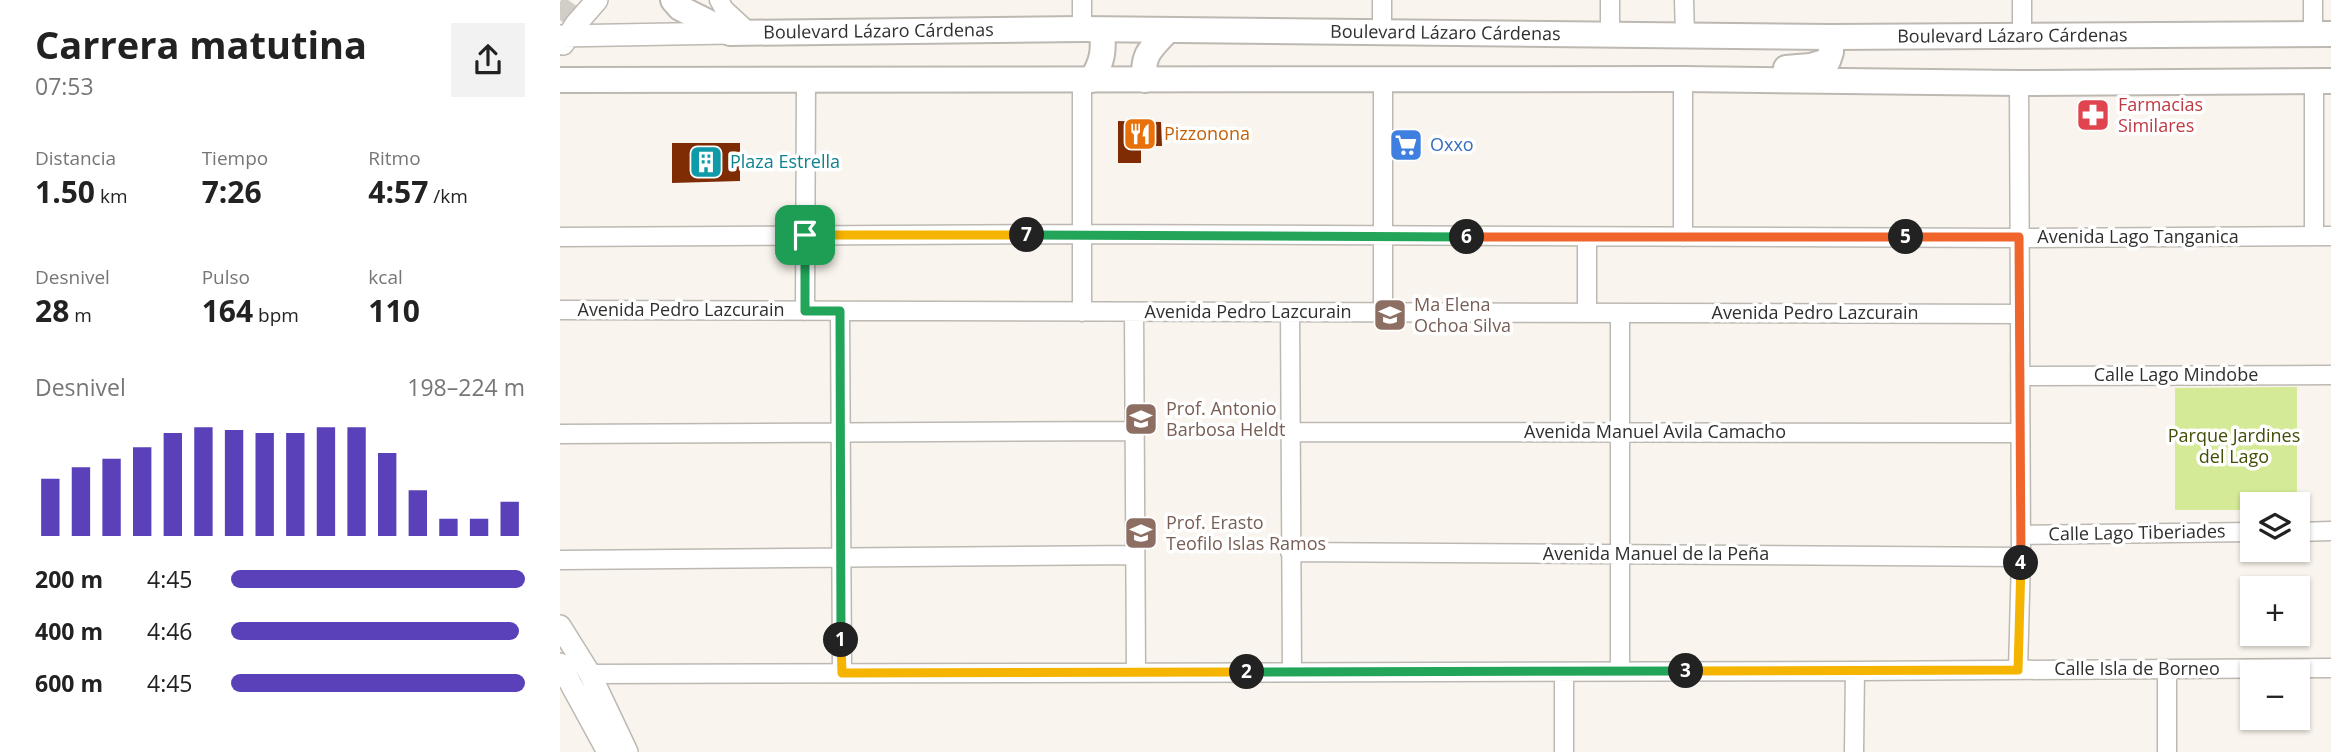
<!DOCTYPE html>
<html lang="es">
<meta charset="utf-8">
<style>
body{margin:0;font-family:"Open Sans",sans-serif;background:#f2f2f2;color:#222;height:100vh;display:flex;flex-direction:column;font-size:26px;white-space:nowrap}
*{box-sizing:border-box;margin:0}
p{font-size:23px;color:#767676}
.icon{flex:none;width:38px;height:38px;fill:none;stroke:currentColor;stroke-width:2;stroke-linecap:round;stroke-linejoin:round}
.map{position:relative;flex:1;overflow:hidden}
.panel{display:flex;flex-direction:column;background:#fff;width:560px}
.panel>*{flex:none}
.fabs{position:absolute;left:1680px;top:492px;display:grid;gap:14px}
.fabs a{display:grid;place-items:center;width:70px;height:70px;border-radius:0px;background:#fff;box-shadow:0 2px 5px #0004;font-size:35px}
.pin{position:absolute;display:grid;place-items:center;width:60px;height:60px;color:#fff;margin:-30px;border-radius:14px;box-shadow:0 4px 10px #0006}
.km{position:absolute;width:35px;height:35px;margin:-18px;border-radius:50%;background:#222;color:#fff;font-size:19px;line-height:35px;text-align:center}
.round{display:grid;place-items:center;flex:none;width:74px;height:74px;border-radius:0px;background:#f2f2f2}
.summary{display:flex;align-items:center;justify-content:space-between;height:119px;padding:0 35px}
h1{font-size:38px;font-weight:700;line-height:52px}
.stats{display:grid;grid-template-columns:repeat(3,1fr);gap:10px;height:119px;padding:7px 35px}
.stats div{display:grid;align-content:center}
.stats b{font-size:30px;font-weight:700}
.stats small{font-size:19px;font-weight:400}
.stats p{font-size:19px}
.chart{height:196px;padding:14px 35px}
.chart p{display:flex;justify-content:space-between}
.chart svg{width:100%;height:126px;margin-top:7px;stroke:#5b41b9;stroke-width:6}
ul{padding:0 35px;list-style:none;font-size:23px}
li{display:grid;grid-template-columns:112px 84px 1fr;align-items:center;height:52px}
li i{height:18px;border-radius:9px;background:#5b41b9}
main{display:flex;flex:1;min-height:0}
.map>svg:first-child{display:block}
.green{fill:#d5ea97}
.building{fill:#7f2c05}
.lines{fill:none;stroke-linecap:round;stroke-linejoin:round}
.major-tunnel{stroke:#d1cdc7;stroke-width:21;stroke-dasharray:21 10;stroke-linecap:butt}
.minor-casing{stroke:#bdb9b2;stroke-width:21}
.major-casing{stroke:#bdb9b2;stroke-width:24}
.highway-casing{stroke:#bdb9b2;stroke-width:28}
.minor{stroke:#fff;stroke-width:18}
.major{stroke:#fff;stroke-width:21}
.highway{stroke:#fff;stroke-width:24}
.split-1-casing{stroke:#fff;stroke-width:14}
.split-2-casing{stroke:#fff;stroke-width:14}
.split-3-casing{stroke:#fff;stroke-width:14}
.split-4-casing{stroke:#fff;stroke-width:14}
.split-5-casing{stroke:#fff;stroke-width:14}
.split-6-casing{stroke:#fff;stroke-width:14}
.split-7-casing{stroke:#fff;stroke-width:14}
.split-8-casing{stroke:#fff;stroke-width:14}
.split-1{stroke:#22a559;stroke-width:9}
.split-2{stroke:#f5b400;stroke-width:9}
.split-3{stroke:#22a559;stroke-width:9}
.split-4{stroke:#f5b400;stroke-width:9}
.split-5{stroke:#f0652b;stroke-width:9}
.split-6{stroke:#f0652b;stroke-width:9}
.split-7{stroke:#22a559;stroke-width:9}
.split-8{stroke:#f5b400;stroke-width:9}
.labels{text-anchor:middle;stroke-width:7;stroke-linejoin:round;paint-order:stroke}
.street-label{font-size:18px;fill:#312f2d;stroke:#fff}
.health-label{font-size:18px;fill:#be3a42;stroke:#fff;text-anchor:start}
.food-label{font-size:18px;fill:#c56008;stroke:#fff;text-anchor:start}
.shop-label{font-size:18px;fill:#366cbe;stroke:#fff;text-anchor:start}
.culture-label{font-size:18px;fill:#0d838f;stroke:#fff;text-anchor:start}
.education-label{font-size:18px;fill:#785e54;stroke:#fff;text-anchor:start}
.park-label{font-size:18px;fill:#424f07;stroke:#fff}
</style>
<main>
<section class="panel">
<div class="summary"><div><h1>Carrera matutina</h1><p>07:53</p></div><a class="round"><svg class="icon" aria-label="share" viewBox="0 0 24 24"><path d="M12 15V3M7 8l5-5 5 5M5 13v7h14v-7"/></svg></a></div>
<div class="stats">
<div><p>Distancia</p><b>1.50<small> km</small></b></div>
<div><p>Tiempo</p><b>7:26</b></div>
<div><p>Ritmo</p><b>4:57<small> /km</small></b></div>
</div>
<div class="stats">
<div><p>Desnivel</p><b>28<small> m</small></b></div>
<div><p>Pulso</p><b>164<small> bpm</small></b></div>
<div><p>kcal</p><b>110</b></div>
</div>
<div class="chart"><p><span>Desnivel</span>198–224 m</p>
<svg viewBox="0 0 160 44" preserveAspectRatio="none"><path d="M5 44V24M15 44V20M25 44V17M35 44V13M45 44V8M55 44V6M65 44V7M75 44V8M85 44V8M95 44V6M105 44V6M115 44V15M125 44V28M135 44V38M145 44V38M155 44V32"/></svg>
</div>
<ul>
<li><b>200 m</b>4:45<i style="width:100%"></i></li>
<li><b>400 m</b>4:46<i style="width:98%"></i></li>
<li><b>600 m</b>4:45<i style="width:100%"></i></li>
</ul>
</section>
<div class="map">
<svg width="1771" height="752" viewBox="0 0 1771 752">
<rect width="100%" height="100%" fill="#f9f5ee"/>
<path class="green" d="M1737,387V504H1692V510H1615V388Z"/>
<path class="building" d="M558,121L601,122L602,146H581V163H558Z
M834,131H858V161H835Z
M112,143H180V181L112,183Z"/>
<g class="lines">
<path class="major-tunnel" d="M0,20L14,0"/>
<defs>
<path id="minor" d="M159,0L164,9L190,33
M822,0V31
M1050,0V33
M1124,0L1125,34
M1462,0V36
M1753,0V34
M522,29V0
M823,79V312
M1123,79V237
M1754,81V236
M0,237L522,234L1459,238L1771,236
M1027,237V313
M0,310L1460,314
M245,311L246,79
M280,311L282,673
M522,312V80
M574,312L576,672
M730,313L732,672
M1060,313V671
M1460,376L1771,375
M730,432L1460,433
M0,434L575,431
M1738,532L1771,531
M1461,535L1692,532
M730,552L1461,557
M0,560L575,555
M1607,669V752
M1458,670L1461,557L1459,83
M30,674L1295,671L1771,668
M1004,752V672
M1294,752L1295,671"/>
<path id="major" d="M0,36L170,33
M3,44L16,24L37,0
M0,626L30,674L67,752
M0,664L48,752"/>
<g id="highway">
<path id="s1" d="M113,0L120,8L170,33L522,29L1271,37L1771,34"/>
<path d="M1226,68L1250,66L1268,61L1271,52V37"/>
<path d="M0,80L1123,79L1459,83L1771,81"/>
<path d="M531,80C543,62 544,50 542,30"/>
<path d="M585,80C581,54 592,48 608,30"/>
</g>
</defs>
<use href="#minor" class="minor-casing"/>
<use href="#major" class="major-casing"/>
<use href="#highway" class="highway-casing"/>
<use href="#minor" class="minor"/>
<use href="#major" class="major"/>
<use href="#highway" class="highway"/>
</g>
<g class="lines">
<defs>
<path id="split-1" d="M245,235V311H280L281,640"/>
<path id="split-2" d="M281,640L282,673L687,672"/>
<path id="split-3" d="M687,672L1126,671"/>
<path id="split-4" d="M1126,671L1458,670L1461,563"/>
<path id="split-5" d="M1346,237H1459L1461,563"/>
<path id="split-6" d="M907,237H1346"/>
<path id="split-7" d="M467,235L907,237"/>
<path id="split-8" d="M245,235H467"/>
</defs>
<use href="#split-1" class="split-1-casing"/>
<use href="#split-2" class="split-2-casing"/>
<use href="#split-3" class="split-3-casing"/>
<use href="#split-4" class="split-4-casing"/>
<use href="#split-5" class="split-5-casing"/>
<use href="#split-6" class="split-6-casing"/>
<use href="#split-7" class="split-7-casing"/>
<use href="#split-8" class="split-8-casing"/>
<use href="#split-1" class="split-1"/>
<use href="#split-2" class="split-2"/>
<use href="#split-3" class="split-3"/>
<use href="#split-4" class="split-4"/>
<use href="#split-5" class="split-5"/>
<use href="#split-6" class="split-6"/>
<use href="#split-7" class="split-7"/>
<use href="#split-8" class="split-8"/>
</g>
<defs>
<symbol id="pharmacy-square" viewBox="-11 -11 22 22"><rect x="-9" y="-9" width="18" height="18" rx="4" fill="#e0444e" stroke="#fff"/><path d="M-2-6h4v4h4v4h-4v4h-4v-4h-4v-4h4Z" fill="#fff"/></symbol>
<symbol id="restaurant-square" viewBox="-11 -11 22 22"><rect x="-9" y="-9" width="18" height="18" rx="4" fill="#e8710a" stroke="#fff"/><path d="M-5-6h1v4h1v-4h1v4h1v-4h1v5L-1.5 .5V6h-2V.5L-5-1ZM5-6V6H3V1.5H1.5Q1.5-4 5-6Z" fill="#fff"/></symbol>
<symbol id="supermarket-square" viewBox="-11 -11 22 22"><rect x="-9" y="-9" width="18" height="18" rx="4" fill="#3f7fe0" stroke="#fff"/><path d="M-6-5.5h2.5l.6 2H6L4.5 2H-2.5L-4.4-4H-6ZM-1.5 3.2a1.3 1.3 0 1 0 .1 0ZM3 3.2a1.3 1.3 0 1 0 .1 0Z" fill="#fff"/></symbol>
<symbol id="building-square" viewBox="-11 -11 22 22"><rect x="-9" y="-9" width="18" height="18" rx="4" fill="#0f9aa8" stroke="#fff"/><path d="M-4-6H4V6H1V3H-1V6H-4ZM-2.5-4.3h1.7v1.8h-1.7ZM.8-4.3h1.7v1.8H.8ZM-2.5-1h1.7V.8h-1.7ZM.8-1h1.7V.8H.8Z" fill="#fff"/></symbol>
<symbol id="school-square" viewBox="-11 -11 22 22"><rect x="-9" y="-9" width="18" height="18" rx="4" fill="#8d6e63" stroke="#fff"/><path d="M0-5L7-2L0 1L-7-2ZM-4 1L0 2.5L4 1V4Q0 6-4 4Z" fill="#fff"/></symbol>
</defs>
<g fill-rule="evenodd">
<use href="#pharmacy-square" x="1514" y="96" width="38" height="38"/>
<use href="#restaurant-square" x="561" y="115" width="38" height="38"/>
<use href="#supermarket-square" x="827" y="126" width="38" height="38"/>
<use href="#building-square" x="127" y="143" width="38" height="38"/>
<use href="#school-square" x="811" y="296" width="38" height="38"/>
<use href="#school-square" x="562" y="400" width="38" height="38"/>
<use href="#school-square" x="562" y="514" width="38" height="38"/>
</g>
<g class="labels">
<g class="street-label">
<text dy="6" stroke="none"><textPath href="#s1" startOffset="215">Boulevard Lázaro Cárdenas</textPath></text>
<text dy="6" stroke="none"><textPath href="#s1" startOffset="782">Boulevard Lázaro Cárdenas</textPath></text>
<text dy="6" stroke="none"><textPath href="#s1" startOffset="1349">Boulevard Lázaro Cárdenas</textPath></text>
<text x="1578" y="243">Avenida Lago Tanganica</text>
<text x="121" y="316">Avenida Pedro Lazcurain</text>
<text x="688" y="318">Avenida Pedro Lazcurain</text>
<text x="1255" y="319">Avenida Pedro Lazcurain</text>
<text x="1616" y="381">Calle Lago Mindobe</text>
<text x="1095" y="438">Avenida Manuel Avila Camacho</text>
<text transform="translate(1577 533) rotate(-1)" y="6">Calle Lago Tiberiades</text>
<text x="1096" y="560">Avenida Manuel de la Peña</text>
<text x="1577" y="675">Calle Isla de Borneo</text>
</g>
<g class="health-label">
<text x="1558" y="111">Farmacias<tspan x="1558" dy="21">Similares</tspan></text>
</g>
<g class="food-label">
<text x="604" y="140">Pizzonona</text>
</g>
<g class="shop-label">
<text x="870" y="151">Oxxo</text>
</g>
<g class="culture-label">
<text x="170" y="168">Plaza Estrella</text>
</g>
<g class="education-label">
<text x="854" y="311">Ma Elena<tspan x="854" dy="21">Ochoa Silva</tspan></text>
<text x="606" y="415">Prof. Antonio<tspan x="606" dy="21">Barbosa Heldt</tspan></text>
<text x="606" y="529">Prof. Erasto<tspan x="606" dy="21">Teofilo Islas Ramos</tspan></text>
</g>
<g class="park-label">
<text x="1674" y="442">Parque Jardines<tspan x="1674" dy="21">del Lago</tspan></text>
</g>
</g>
</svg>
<div class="fabs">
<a><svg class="icon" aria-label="layers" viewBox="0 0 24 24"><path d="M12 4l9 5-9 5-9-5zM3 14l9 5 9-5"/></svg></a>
<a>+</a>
<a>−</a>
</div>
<div class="pin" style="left:245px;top:235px;background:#1e9e55"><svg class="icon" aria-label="arrive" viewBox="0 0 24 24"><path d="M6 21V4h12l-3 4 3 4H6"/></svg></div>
<b class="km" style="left:281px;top:640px">1</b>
<b class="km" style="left:687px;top:672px">2</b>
<b class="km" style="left:1126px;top:671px">3</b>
<b class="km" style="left:1461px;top:563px">4</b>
<b class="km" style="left:1346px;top:237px">5</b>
<b class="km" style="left:907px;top:237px">6</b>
<b class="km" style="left:467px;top:235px">7</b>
</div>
</main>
